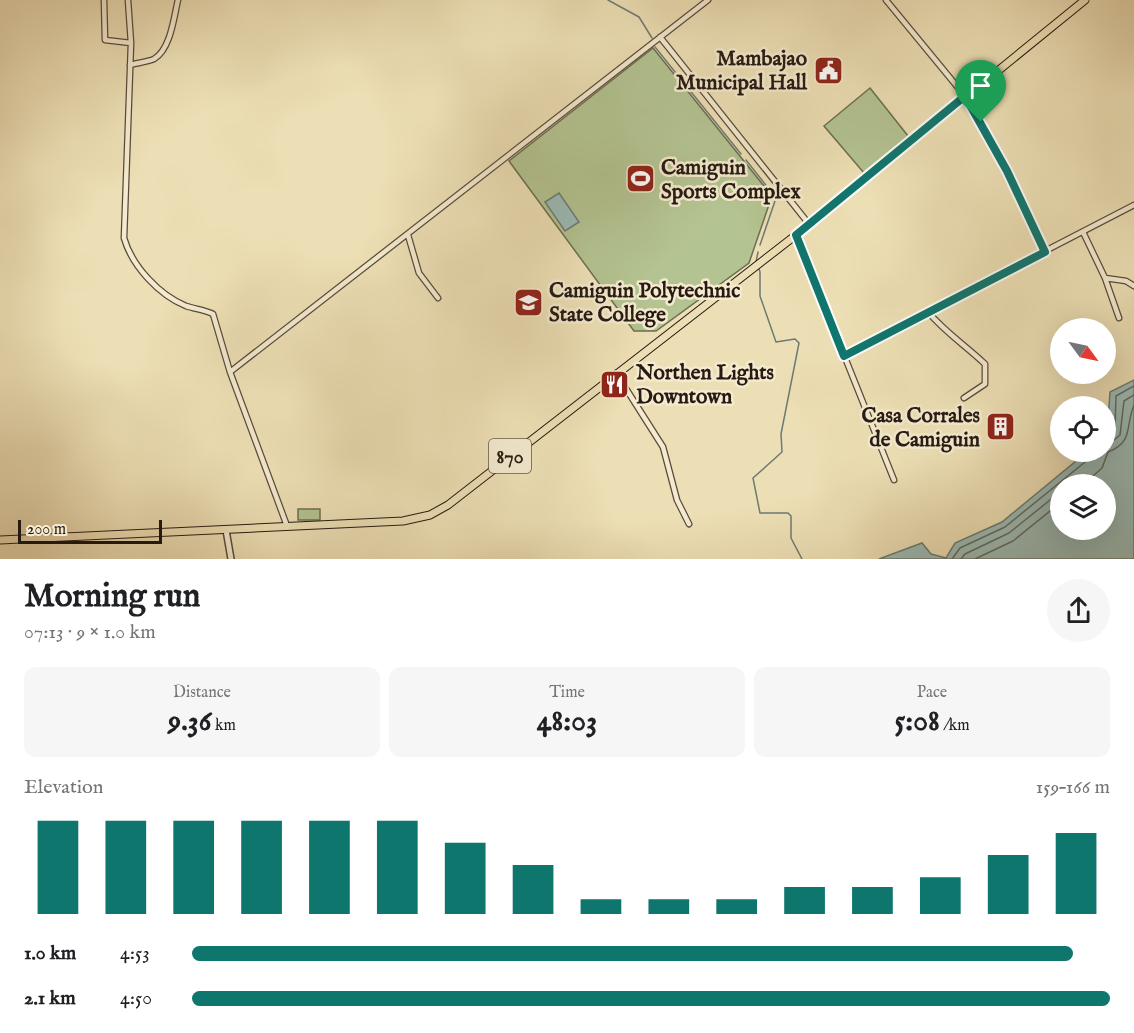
<!DOCTYPE html>
<meta charset="utf-8">
<style>
body{margin:0;font-family:"IM FELL English",serif;background:#f6f6f6;color:#202124;height:100vh;display:flex;flex-direction:column;font-size:22px;white-space:nowrap}
*{box-sizing:border-box;margin:0}
p{font-size:20px;color:#757577}
.icon{flex:none;width:33px;height:33px;fill:none;stroke:currentColor;stroke-width:2;stroke-linecap:round;stroke-linejoin:round}
.map{position:relative;height:559px;overflow:hidden}
.drawer{display:flex;flex-direction:column;background:#fff;flex:1}
.drawer>*{flex:none}
.needle{width:39px;rotate:123deg}
.fabs{position:absolute;left:1050px;top:318px;display:grid;gap:12px}
.fabs a{display:grid;place-items:center;width:66px;height:66px;border-radius:50%;background:#fff;box-shadow:0 6px 24px #0002;font-size:30px}
.scale{position:absolute;left:18px;bottom:15px;width:144px;box-sizing:border-box;padding-left:6px;border:3px solid #261a12;border-top:0;font-size:16px;line-height:21px;white-space:nowrap;color:#261a12;-webkit-text-stroke:4px #f3eacf;paint-order:stroke}
.pin{position:absolute;display:grid;place-items:center;width:51px;height:51px;color:#fff;margin:-62px -26px;border-radius:50% 50% 50% 0;rotate:-45deg;box-shadow:0 0 6px #0007}
.pin .icon{rotate:45deg}
.round{display:grid;place-items:center;flex:none;width:63px;height:63px;border-radius:32px;background:#f6f6f6}
.headline{display:flex;align-items:center;justify-content:space-between;height:102px;padding:0 24px}
h1{font-size:33px;font-weight:700;line-height:45px}
.figures{display:grid;grid-template-columns:repeat(3,1fr);gap:9px;height:102px;padding:6px 24px}
.figures div{display:grid;align-content:center;border-radius:12px;background:#f6f6f6;text-align:center}
.figures b{font-size:30px;font-weight:700}
.figures small{font-size:16px;font-weight:400}
.figures p{font-size:16px}
.chart{height:168px;padding:12px 24px}
.chart p{display:flex;justify-content:space-between}
.chart svg{width:100%;height:108px;margin-top:6px;stroke:#0f766e;stroke-width:6}
ul{padding:0 24px;list-style:none;font-size:20px}
li{display:grid;grid-template-columns:96px 72px 1fr;align-items:center;height:45px}
li i{height:15px;border-radius:8px;background:#0f766e}
.map>svg:first-child{display:block}
.green{fill:#b3c391;stroke:#6c6e52;stroke-width:1.5}
.water{fill:#9bbbb6;stroke:#6c7b74;stroke-width:1.5;fill-rule:evenodd}
.lines{fill:none;stroke-linecap:round;stroke-linejoin:round}
.shore{stroke:#606a64;stroke-width:1.5}
.stream{stroke:#6c7b74;stroke-width:1.5}
.minor-casing{stroke:#584b3b;stroke-width:7}
.tertiary-casing{stroke:#584b3b;stroke-width:8}
.primary-casing{stroke:#261a12;stroke-width:9}
.minor{stroke:#f3eacf;stroke-width:4.5}
.tertiary{stroke:#f3eacf;stroke-width:5}
.primary{stroke:#eddfb5;stroke-width:7}
.route-casing{stroke:#fff;stroke-width:12}
.route{stroke:#0f766e;stroke-width:8}
.labels{text-anchor:middle;stroke-width:5;stroke-linejoin:round;paint-order:stroke}
.shield{fill:#f3eacf;stroke:#64584b;stroke-width:1.5}
.shield-label{font-size:20px;font-weight:bold;fill:#261a12}
.poi-label{font-size:21px;font-weight:bold;fill:#261a12;stroke:#f3eacf;text-anchor:start}
</style>
<div class="map">
<svg width="1134" height="559" viewBox="0 0 1134 559">
<rect width="100%" height="100%" fill="#eddfb5"/>
<filter id="stains"><feTurbulence type="fractalNoise" baseFrequency=".00333" numOctaves="4"/><feColorMatrix values="0 0 0 0 .2 0 0 0 0 .09 0 0 0 0 .02 0 0 0 .5 -.17"/></filter>
<radialGradient id="worn" r=".72"><stop offset=".6" stop-color="#630" stop-opacity="0"/><stop offset="1" stop-color="#630" stop-opacity=".3"/></radialGradient>
<path class="green" d="M653,48L772,196L749,263L656,331H634L509,161Z
M870,88L908,136L864,173L824,126Z
M298,509H320V520H298Z"/>
<path class="water" d="M559,193L579,222L565,231L545,202Z
M1134,380V559H879L922,543L931,554L946,558L955,543L1002,522L1087,452H1106L1110,392ZM1060,484H1106V530H1060Z"/>
<g class="lines">
<path class="shore" d="M1106,434L1111,433L1115,428L1116,396L1134,386
M1106,442L1114,440L1120,435L1124,401L1134,395
M1084,484L1102,468L1108,452C1134,442 1125,426 1134,405
M952,559L960,548L1005,527L1085,462L1091,452
M961,559L965,554L1009,533L1060,492
M975,559L1013,541L1060,503"/>
<path class="stream" d="M608,0L639,17L652,38
M655,47L741,154
M746,160L776,198L760,245
M756,262L758,252
M758,266L760,272V296L776,342L795,339L799,343L781,434L782,452L753,478L760,513H788L791,516V538L802,559"/>
<defs>
<path id="minor" d="M104,0L105,40L131,43
M128,0L131,43L124,238C132,266 159,295 186,306C195,309 205,310 213,314L230,372L287,526
M886,0L965,96L1007,171L1045,252
M660,37L809,224
M130,65C137,63 147,62 154,59C171,49 174,16 178,0
M1083,232L1105,278L1119,318
M408,235L419,273L438,298
M796,235L894,480
M1105,278L1126,281L1134,286
M928,312C946,333 965,345 985,364V384L964,398
M844,355L1134,205
M230,372L708,0
M616,373L663,447L677,500L689,524"/>
<path id="tertiary" d="M226,530L231,559"/>
<path id="primary" d="M0,540L403,521L430,515L448,505L796,235L1085,0"/>
</defs>
<use href="#minor" class="minor-casing"/>
<use href="#tertiary" class="tertiary-casing"/>
<use href="#primary" class="primary-casing"/>
<use href="#minor" class="minor"/>
<use href="#tertiary" class="tertiary"/>
<use href="#primary" class="primary"/>
</g>
<g class="lines">
<defs>
<path id="route" d="M965,96L1007,171L1045,252L844,356L796,235Z"/>
</defs>
<use href="#route" class="route-casing"/>
<use href="#route" class="route"/>
</g>
<defs>
<symbol id="civic-square" viewBox="-11 -11 22 22"><rect x="-9" y="-9" width="18" height="18" rx="4" fill="#8f2418" stroke="#f3eacf"/><path d="M-.6-6.5H3V-4.5H.6V-3L4-1V1h2V6H-6V1h2V-1L-.6-3ZM-1.2 2.5V6h2.4V2.5Z" fill="#fff"/></symbol>
<symbol id="stadium-square" viewBox="-11 -11 22 22"><rect x="-9" y="-9" width="18" height="18" rx="4" fill="#8f2418" stroke="#f3eacf"/><path d="M0-5a6.5 5 0 1 0 0 10a6.5 5 0 1 0 0-10ZM-3.5-1.8h7v3.6h-7Z" fill="#fff"/></symbol>
<symbol id="university-square" viewBox="-11 -11 22 22"><rect x="-9" y="-9" width="18" height="18" rx="4" fill="#8f2418" stroke="#f3eacf"/><path d="M0-5L7-2L0 1L-7-2ZM-4 1L0 2.5L4 1V4Q0 6-4 4Z" fill="#fff"/></symbol>
<symbol id="restaurant-square" viewBox="-11 -11 22 22"><rect x="-9" y="-9" width="18" height="18" rx="4" fill="#8f2418" stroke="#f3eacf"/><path d="M-5-6h1v4h1v-4h1v4h1v-4h1v5L-1.5 .5V6h-2V.5L-5-1ZM5-6V6H3V1.5H1.5Q1.5-4 5-6Z" fill="#fff"/></symbol>
<symbol id="building-square" viewBox="-11 -11 22 22"><rect x="-9" y="-9" width="18" height="18" rx="4" fill="#8f2418" stroke="#f3eacf"/><path d="M-4-6H4V6H1V3H-1V6H-4ZM-2.5-4.3h1.7v1.8h-1.7ZM.8-4.3h1.7v1.8H.8ZM-2.5-1h1.7V.8h-1.7ZM.8-1h1.7V.8H.8Z" fill="#fff"/></symbol>
</defs>
<g fill-rule="evenodd">
<use href="#civic-square" x="812" y="54" width="33" height="33"/>
<use href="#stadium-square" x="624" y="162" width="33" height="33"/>
<use href="#university-square" x="512" y="286" width="33" height="33"/>
<use href="#restaurant-square" x="598" y="368" width="33" height="33"/>
<use href="#building-square" x="984" y="410" width="33" height="33"/>
</g>
<g class="labels">
<rect class="shield" x="489" y="439" width="42" height="34" rx="4.5"/>
<g class="shield-label">
<text x="510" y="463">870</text>
</g>
<g class="poi-label">
<text x="807" y="65" text-anchor="end">Mambajao<tspan x="807" dy="24">Municipal Hall</tspan></text>
<text x="661" y="174">Camiguin<tspan x="661" dy="24">Sports Complex</tspan></text>
<text x="549" y="297">Camiguin Polytechnic<tspan x="549" dy="24">State College</tspan></text>
<text x="636" y="379">Northen Lights<tspan x="636" dy="24">Downtown</tspan></text>
<text x="980" y="422" text-anchor="end">Casa Corrales<tspan x="980" dy="24">de Camiguin</tspan></text>
</g>
</g>
<rect width="100%" height="100%" filter="url(#stains)"/>
<rect width="100%" height="100%" fill="url(#worn)"/>
</svg>
<div class="fabs">
<a><svg class="needle" viewBox="-14 -14 28 28"><path d="M0-13l5 13h-10z" fill="#e53935"/><path d="M0 13l5-13h-10z" fill="#757577"/></svg></a>
<a><svg class="icon" aria-label="locate" viewBox="0 0 24 24"><circle cx="12" cy="12" r="6"/><path d="M12 2v4M12 18v4M2 12h4M18 12h4"/></svg></a>
<a><svg class="icon" aria-label="layers" viewBox="0 0 24 24"><path d="M12 4l9 5-9 5-9-5zM3 14l9 5 9-5"/></svg></a>
</div>
<div class="scale">200 m</div>
<div class="pin" style="left:981px;top:122px;background:#1e9e55"><svg class="icon" aria-label="arrive" viewBox="0 0 24 24"><path d="M6 21V4h12l-3 4 3 4H6"/></svg></div>
</div>
<section class="drawer">
<div class="headline"><div><h1>Morning run</h1><p>07:13 · 9 × 1.0 km</p></div><a class="round"><svg class="icon" aria-label="share" viewBox="0 0 24 24"><path d="M12 15V3M7 8l5-5 5 5M5 13v7h14v-7"/></svg></a></div>
<div class="figures">
<div><p>Distance</p><b>9.36<small> km</small></b></div>
<div><p>Time</p><b>48:03</b></div>
<div><p>Pace</p><b>5:08<small> /km</small></b></div>
</div>
<div class="chart"><p><span>Elevation</span>159–166 m</p>
<svg viewBox="0 0 160 44" preserveAspectRatio="none"><path d="M5 44V6M15 44V6M25 44V6M35 44V6M45 44V6M55 44V6M65 44V15M75 44V24M85 44V38M95 44V38M105 44V38M115 44V33M125 44V33M135 44V29M145 44V20M155 44V11"/></svg>
</div>
<ul>
<li><b>1.0 km</b>4:53<i style="width:96%"></i></li>
<li><b>2.1 km</b>4:50<i style="width:100%"></i></li>
</ul>
</section>
